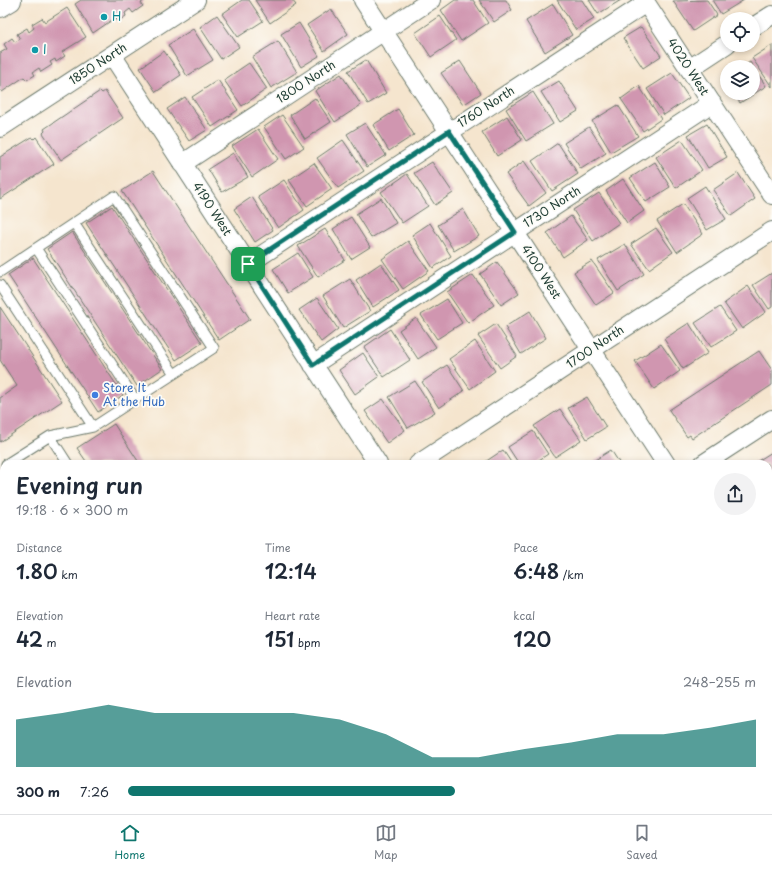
<!DOCTYPE html>
<meta charset="utf-8">
<style>
body{margin:0;font-family:"Playpen Sans",sans-serif;background:#f2f2f3;color:#1f2937;height:100vh;display:flex;flex-direction:column;font-size:15px;white-space:nowrap}
*{box-sizing:border-box;margin:0}
p{font-size:13px;color:#747a83}
.icon{flex:none;width:22px;height:22px;fill:none;stroke:currentColor;stroke-width:2;stroke-linecap:round;stroke-linejoin:round}
.map{position:relative;flex:1;overflow:hidden}
.details{position:absolute;left:0px;top:460px;width:772px;height:354px;display:flex;flex-direction:column;background:#fff;border-radius:12px 12px 0 0;box-shadow:0 2px 6px #0003}
.details>*{flex:none}
.controls{position:absolute;left:720px;top:12px;display:grid;gap:8px}
.controls a{display:grid;place-items:center;width:40px;height:40px;border-radius:50%;background:#fff;box-shadow:0 2px 6px #0003;font-size:20px}
.pin{position:absolute;display:grid;place-items:center;width:34px;height:34px;color:#fff;margin:-17px;border-radius:8px;box-shadow:0 2px 6px #0006}
.round{display:grid;place-items:center;flex:none;width:42px;height:42px;border-radius:21px;background:#f2f2f3}
.overview{display:flex;align-items:center;justify-content:space-between;height:68px;padding:0 16px}
h1{font-size:22px;font-weight:600;line-height:30px}
.stats{display:grid;grid-template-columns:repeat(3,1fr);gap:6px;height:68px;padding:4px 16px}
.stats div{display:grid;align-content:center}
.stats b{font-size:20px;font-weight:600}
.stats small{font-size:11px;font-weight:400}
.stats p{font-size:11px}
.chart{height:112px;padding:8px 16px}
.chart p{display:flex;justify-content:space-between}
.chart svg{width:100%;height:72px;margin-top:4px;fill:#0f766e;opacity:.7}
ul{padding:0 16px;list-style:none;font-size:13px}
li{display:grid;grid-template-columns:64px 48px 1fr;align-items:center;height:30px}
li i{height:10px;border-radius:5px;background:#0f766e}
.dock{display:flex;justify-content:space-around;align-items:center;height:56px;border-top:1px solid #e0e1e3;background:#fff;font-size:11px;color:#747a83}
.dock a{display:grid;justify-items:center;gap:2px}
.dock .on{color:#0f766e}
.map>svg:first-child{display:block}
.building{fill:#d096b0}
.lines{fill:none;stroke-linecap:round;stroke-linejoin:round}
.lane-casing{stroke:#6a786a;stroke-width:11}
.street-casing{stroke:#6a786a;stroke-width:20}
.secondary-casing{stroke:#6a786a;stroke-width:24}
.lane{stroke:#fff;stroke-width:9}
.street{stroke:#fff;stroke-width:18}
.secondary{stroke:#fff;stroke-width:22}
.route-casing{stroke:#fff;stroke-width:8}
.route{stroke:#0f766e;stroke-width:5}
.culture-dot{fill:#0f9aa8;stroke:#fdfcf7;stroke-width:1.5}
.shop-dot{fill:#3f7fe0;stroke:#fdfcf7;stroke-width:1.5}
.labels{text-anchor:middle;stroke-width:3.5;stroke-linejoin:round;paint-order:stroke}
.culture-label{font-size:12px;fill:#0d838f;stroke:#fdfcf7;text-anchor:start}
.street-label{font-size:12px;fill:#1f3d34;stroke:#fdfcf7}
.shop-label{font-size:12px;fill:#366cbe;stroke:#fdfcf7;text-anchor:start}
</style>
<div class="map">
<svg width="772" height="814" viewBox="0 0 772 814">
<rect width="100%" height="100%" fill="#fdfcf7"/>
<filter id="ink" filterUnits="userSpaceOnUse"><feTurbulence type="fractalNoise" baseFrequency=".025" numOctaves="2"/><feDisplacementMap in="SourceGraphic" scale="8" xChannelSelector="R" yChannelSelector="G"/><feConvolveMatrix kernelMatrix="1 2 1 2 8 2 1 2 1" color-interpolation-filters="sRGB"/></filter>
<filter id="wash" filterUnits="userSpaceOnUse"><feTurbulence type="fractalNoise" baseFrequency=".012" numOctaves="4" result="noise"/><feDisplacementMap in="SourceGraphic" scale="16" xChannelSelector="R" yChannelSelector="G"/><feGaussianBlur stdDeviation="0.9" result="paint"/><feColorMatrix in="noise" values="0 0 0 0 0 0 0 0 0 0 0 0 0 0 0 0 0 1.4 0 .05"/><feComposite in="paint" operator="in"/></filter>
<g filter="url(#wash)">
<rect width="100%" height="100%" fill="#f5e5ce"/>
<g id="blocks">
<path class="building" d="M81,0H145L141,3L143,6L133,13L130,9L125,13L126,16L118,21L115,18L93,33L75,4Z
M242,0H249L263,21L238,37L222,14Z
M255,0H292L296,5L270,23Z
M455,0H473L488,23L461,41L441,10Z
M479,0H506L512,10L494,22Z
M557,0H582L594,19L576,30Z
M589,0H621L598,14Z
M707,0L717,15L693,31L673,1Z
M712,0H744L721,14Z
M553,4L572,35L545,52L526,21Z
M67,8L86,37L62,52L65,56L56,62L55,59L50,62L52,65L41,72L39,68L33,72L35,75L27,80L24,77L2,92L0,89V53L7,49L4,44L12,38L15,42L20,39L17,34L27,28L29,32L34,28L32,24L42,18L45,22Z
M331,9L348,34L324,51L307,25Z
M217,15L239,47L221,59L200,27Z
M440,16L456,40L431,57L415,33Z
M299,23L319,56L301,67L281,34Z
M641,27L661,56L643,68L623,38Z
M193,29L213,60L187,76L168,45Z
M278,41L297,72L271,88L252,57Z
M772,45V87L752,58Z
M164,51L181,75L156,92L140,68Z
M366,60L386,93L368,104L348,71Z
M460,61L481,93L463,105L441,73Z
M750,62L766,86L740,103L734,93H753V67H742Z
M249,63L267,89L242,106L224,80Z
M672,73L689,98L664,115L647,89Z
M341,74L361,105L335,122L315,91Z
M218,80L238,110L212,127L192,97Z
M559,81L578,111L560,122L541,92Z
M639,86L661,119L643,131L621,99Z
M100,91L102,93L105,91L123,118L61,160L43,133L45,131L44,129Z
M533,92L553,124L526,141L506,109Z
M185,97L207,130L189,141L167,109Z
M315,98L331,122L305,139L290,115Z
M618,105L638,136L611,152L592,121Z
M398,109L414,135L389,151L373,125Z
M282,115L304,147L286,159L264,127Z
M507,116L522,140L497,156L482,132Z
M365,123L386,155L367,167L347,134Z
M707,124L727,157L708,168L688,135Z
M589,127L606,153L581,169L564,143Z
M258,129L278,159L252,177L232,146Z
M32,137L34,139L36,137L54,164L0,199V157Z
M343,140L364,171L338,188L317,158Z
M682,140L702,170L676,188L656,157Z
M558,143L578,174L552,191L532,161Z
M233,153L248,177L222,192L208,169Z
M524,161L546,193L529,206L506,174Z
M432,162L453,193L435,205L414,173Z
M655,162L670,187L646,202L630,178Z
M314,163L332,189L307,206L289,180Z
M153,171L250,319L219,340L122,191Z
M738,173L755,199L731,216L713,190Z
M407,174L428,206L402,223L381,192Z
M623,179L644,211L627,223L606,191Z
M284,180L304,210L278,228L258,197Z
M705,186L726,219L707,230L687,198Z
M599,193L619,223L593,241L573,210Z
M252,197L273,230L255,242L234,209Z
M381,198L396,223L371,238L356,214Z
M683,204L703,234L677,252L657,221Z
M112,206L202,343L176,360L86,223Z
M463,209L479,236L454,251L438,225Z
M571,216L588,240L563,257L547,233Z
M351,217L370,247L351,259L333,229Z
M430,223L451,256L433,268L412,235Z
M656,228L673,252L649,269L631,244Z
M325,229L345,260L318,277L298,246Z
M72,232L162,369L137,386L47,249Z
M408,241L429,271L403,289L382,259Z
M625,244L644,274L618,291L598,260Z
M298,253L313,277L288,293L273,269Z
M33,258L123,395L98,412L8,275Z
M592,261L614,293L596,305L574,272Z
M497,262L519,293L501,305L480,274Z
M381,263L399,290L373,307L356,280Z
M772,273V307L769,309L753,285Z
M473,275L494,305L468,323L447,292Z
M350,279L370,311L343,328L323,296Z
M748,286L766,312L742,329L724,303Z
M317,298L338,329L321,342L299,310Z
M447,299L462,323L437,339L421,315Z
M0,307L62,401L0,442V398L17,386L0,360Z
M720,307L736,331L711,347L695,323Z
M530,311L546,338L521,354L505,327Z
M416,318L436,347L418,359L399,330Z
M689,323L708,353L683,369L664,339Z
M496,324L517,356L500,368L478,336Z
M390,329L410,360L384,377L364,347Z
M475,341L495,371L470,389L449,359Z
M661,344L680,371L654,389L635,361Z
M759,351L772,370V385L692,438L690,435L687,437L669,410Z
M363,353L379,377L355,394L339,370Z
M447,365L464,391L439,408L422,382Z
M415,381L435,412L408,428L389,397Z
M587,397L606,427L587,439L568,408Z
M383,399L405,430L387,443L365,411Z
M560,409L581,440L555,457L534,426Z
M114,424L121,435L140,464H88L77,448Z
M533,431L548,454L533,464H519L508,447Z
M503,450L512,464H487L485,462Z
M611,450L620,464H589L595,460Z
M772,452V491L768,494V464H753Z
M4,496V529L2,532L0,530V499Z
M772,523V562L769,564L768,525Z
M772,703V743L768,746V706Z
M768,802L770,804L772,802V814H756L762,810H768Z
M501,810H514L516,814H495Z
M539,810H561L555,814H542Z
M610,810H649L651,814H604Z"/>
</g>
</g>
<g filter="url(#ink)">
<use href="#blocks" fill-opacity="0" stroke="#6a786a" stroke-width="1"/>
<g class="lines">
<defs>
<path id="lane" d="M74,223L174,374
M36,248L135,399
M0,272L114,196L214,348L93,427L50,436L6,464
M0,285L93,427
M50,436L68,464
M305,810L308,814
M318,814L325,810"/>
<path id="street" d="M363,0L666,464
M644,0L772,195
M753,27L772,15
M112,55L378,464
M689,69L727,44
M0,128L196,0
M182,164L431,0
M248,264L646,3
M313,365L712,103
M418,464L772,231
M703,464L772,419
M0,577L4,581
M768,602L772,600
M768,620L772,627
M768,778L772,775
M230,810L233,814
M445,814L451,810
M713,814L719,810"/>
<path id="secondary" d="M0,6L10,0"/>
</defs>
<use href="#lane" class="lane-casing"/>
<use href="#street" class="street-casing"/>
<use href="#secondary" class="secondary-casing"/>
<use href="#lane" class="lane"/>
<use href="#street" class="street"/>
<use href="#secondary" class="secondary"/>
</g>
</g>
<g class="lines" filter="url(#ink)">
<defs>
<path id="route" d="M449,131L515,232L313,365L248,264Z"/>
</defs>
<use href="#route" class="route-casing"/>
<use href="#route" class="route"/>
</g>
<g class="culture-dot">
<circle cx="104" cy="17" r="4"/>
<circle cx="35" cy="50" r="4"/>
</g>
<circle class="shop-dot" cx="95" cy="395" r="4"/>
<g class="labels">
<g class="culture-label">
<text x="112" y="21">H</text>
<text x="43" y="54">I</text>
</g>
<g class="street-label">
<text transform="translate(98 64) rotate(-33)" y="4">1850 North</text>
<text transform="translate(688 67) rotate(57)" y="4">4020 West</text>
<text transform="translate(306 82) rotate(-33)" y="4">1800 North</text>
<text transform="translate(486 107) rotate(-33)" y="4">1760 North</text>
<text transform="translate(552 207) rotate(-33)" y="4">1730 North</text>
<text transform="translate(212 209) rotate(57)" y="4">4190 West</text>
<text transform="translate(541 272) rotate(57)" y="4">4100 West</text>
<text transform="translate(595 347) rotate(-34)" y="4">1700 North</text>
</g>
<g class="shop-label">
<text x="103" y="392">Store It<tspan x="103" dy="14">At the Hub</tspan></text>
</g>
</g>
</svg>
<div class="controls">
<a><svg class="icon" aria-label="locate" viewBox="0 0 24 24"><circle cx="12" cy="12" r="6"/><path d="M12 2v4M12 18v4M2 12h4M18 12h4"/></svg></a>
<a><svg class="icon" aria-label="layers" viewBox="0 0 24 24"><path d="M12 4l9 5-9 5-9-5zM3 14l9 5 9-5"/></svg></a>
</div>
<div class="pin" style="left:248px;top:264px;background:#1e9e55"><svg class="icon" aria-label="arrive" viewBox="0 0 24 24"><path d="M6 21V4h12l-3 4 3 4H6"/></svg></div>
<section class="details">
<div class="overview"><div><h1>Evening run</h1><p>19:18 · 6 × 300 m</p></div><a class="round"><svg class="icon" aria-label="share" viewBox="0 0 24 24"><path d="M12 15V3M7 8l5-5 5 5M5 13v7h14v-7"/></svg></a></div>
<div class="stats">
<div><p>Distance</p><b>1.80<small> km</small></b></div>
<div><p>Time</p><b>12:14</b></div>
<div><p>Pace</p><b>6:48<small> /km</small></b></div>
</div>
<div class="stats">
<div><p>Elevation</p><b>42<small> m</small></b></div>
<div><p>Heart rate</p><b>151<small> bpm</small></b></div>
<div><p>kcal</p><b>120</b></div>
</div>
<div class="chart"><p><span>Elevation</span>248–255 m</p>
<svg viewBox="0 0 160 44" preserveAspectRatio="none"><path d="M0 44V15L10 11L20 6L30 11L40 11L50 11L60 11L70 15L80 24L90 38L100 38L110 33L120 29L130 24L140 24L150 20L160 15V44z"/></svg>
</div>
<ul>
<li><b>300 m</b>7:26<i style="width:52%"></i></li>
</ul>
</section>
</div>
<nav class="dock">
<a class="on"><svg class="icon" aria-label="home" viewBox="0 0 24 24"><path d="M3 11l9-7 9 7M6 9v11h12V9"/></svg>Home</a>
<a><svg class="icon" aria-label="map" viewBox="0 0 24 24"><path d="M3 6l6-2 6 2 6-2v14l-6 2-6-2-6 2zM9 4v14M15 6v14"/></svg>Map</a>
<a><svg class="icon" aria-label="saved" viewBox="0 0 24 24"><path d="M7 4h10v16l-5-4-5 4z"/></svg>Saved</a>
</nav>
